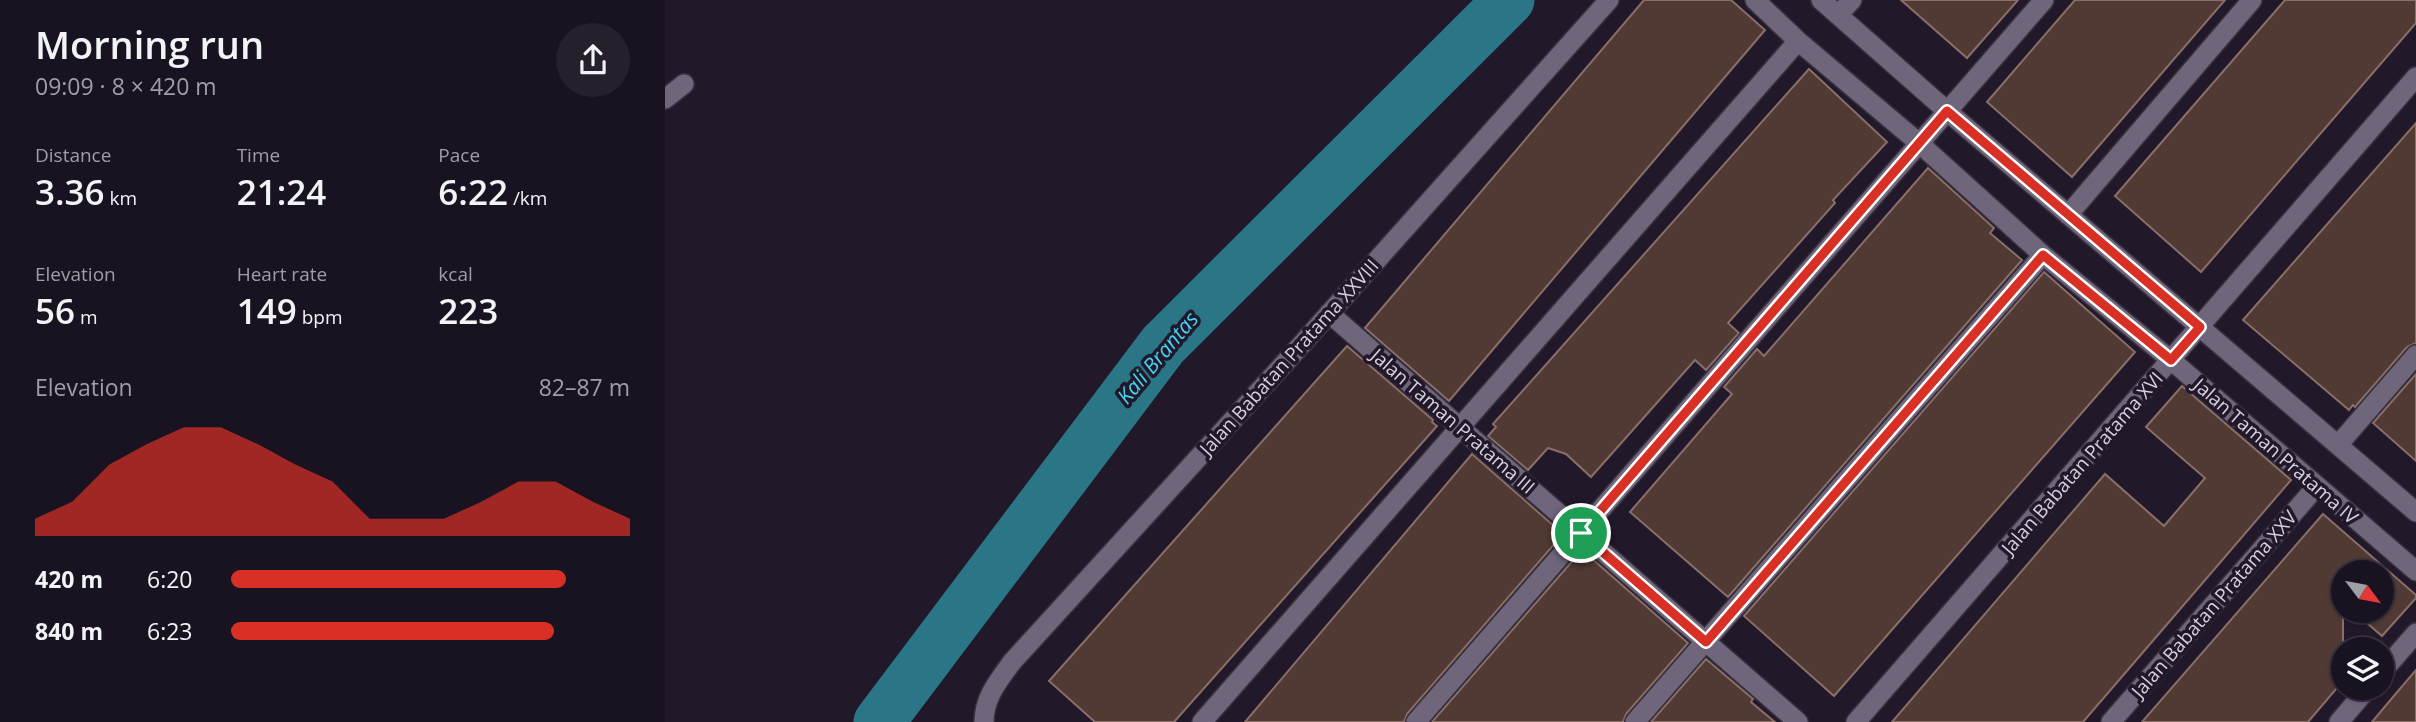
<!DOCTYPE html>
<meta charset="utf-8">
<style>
body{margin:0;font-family:"Open Sans",sans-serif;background:#26202d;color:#f1f3f6;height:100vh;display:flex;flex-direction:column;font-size:26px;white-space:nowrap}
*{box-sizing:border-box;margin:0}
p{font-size:23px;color:#9f9ea5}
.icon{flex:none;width:38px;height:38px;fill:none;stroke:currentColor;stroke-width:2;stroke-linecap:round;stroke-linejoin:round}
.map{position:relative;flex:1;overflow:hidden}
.details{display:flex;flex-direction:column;background:#191220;width:665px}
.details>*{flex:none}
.needle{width:46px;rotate:122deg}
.buttons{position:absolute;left:1666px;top:560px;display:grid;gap:14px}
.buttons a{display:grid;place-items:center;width:63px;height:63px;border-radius:50%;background:#191220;box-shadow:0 2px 5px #0004,0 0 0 2px #37323e;font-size:35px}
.pin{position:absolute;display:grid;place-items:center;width:60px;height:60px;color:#fff;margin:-30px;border:4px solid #fff;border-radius:50%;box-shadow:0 2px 7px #0007}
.round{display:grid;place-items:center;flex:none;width:74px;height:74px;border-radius:37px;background:#26202d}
.summary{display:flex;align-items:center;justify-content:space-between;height:119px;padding:0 35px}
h1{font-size:38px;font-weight:600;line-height:52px}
.figures{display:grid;grid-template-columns:repeat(3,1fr);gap:10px;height:119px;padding:7px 35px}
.figures div{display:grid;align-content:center}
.figures b{font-size:35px;font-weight:600}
.figures small{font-size:19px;font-weight:400}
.figures p{font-size:19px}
.chart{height:196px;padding:14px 35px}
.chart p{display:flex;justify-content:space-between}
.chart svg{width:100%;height:126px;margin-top:7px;fill:#d93025;opacity:.7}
ul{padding:0 35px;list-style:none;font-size:23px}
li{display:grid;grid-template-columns:112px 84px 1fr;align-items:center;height:52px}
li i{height:18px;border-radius:9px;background:#d93025}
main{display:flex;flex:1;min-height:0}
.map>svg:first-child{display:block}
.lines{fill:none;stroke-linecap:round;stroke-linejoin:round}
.river{stroke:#2a7687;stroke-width:51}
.building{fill:#513934;stroke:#896f68;stroke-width:2}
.minor-casing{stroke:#37313f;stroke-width:22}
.minor{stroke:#70667c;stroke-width:19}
.route-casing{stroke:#fff;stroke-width:14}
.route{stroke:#d93025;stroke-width:9}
.labels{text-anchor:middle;stroke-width:7;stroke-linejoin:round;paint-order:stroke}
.street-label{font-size:19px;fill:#d7d1de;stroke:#21182a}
.water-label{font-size:21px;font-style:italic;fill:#41d4f4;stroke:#21182a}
</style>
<main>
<section class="details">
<div class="summary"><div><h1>Morning run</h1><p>09:09 · 8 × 420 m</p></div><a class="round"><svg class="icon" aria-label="share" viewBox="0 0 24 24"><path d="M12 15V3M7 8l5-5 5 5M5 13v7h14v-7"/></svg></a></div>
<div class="figures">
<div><p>Distance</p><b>3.36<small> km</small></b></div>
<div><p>Time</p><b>21:24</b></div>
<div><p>Pace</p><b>6:22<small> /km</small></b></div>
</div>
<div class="figures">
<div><p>Elevation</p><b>56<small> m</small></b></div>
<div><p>Heart rate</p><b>149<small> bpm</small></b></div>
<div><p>kcal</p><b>223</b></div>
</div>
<div class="chart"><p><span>Elevation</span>82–87 m</p>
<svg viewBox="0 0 160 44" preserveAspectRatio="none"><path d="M0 44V38L10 32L20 19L30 12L40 6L50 6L60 12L70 19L80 25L90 38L100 38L110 38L120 32L130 25L140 25L150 32L160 38V44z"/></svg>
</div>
<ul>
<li><b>420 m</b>6:20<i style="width:84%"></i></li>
<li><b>840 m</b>6:23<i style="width:81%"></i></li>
</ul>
</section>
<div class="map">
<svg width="1751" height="722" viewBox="0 0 1751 722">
<rect width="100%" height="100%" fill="#21182a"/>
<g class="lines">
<path class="river" d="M214,722L498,345L844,0"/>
</g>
<path class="building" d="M979,0H1066L1100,30L784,401L700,328Z
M1236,0H1353L1302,58Z
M1410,0H1560L1407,177L1322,102Z
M1620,0H1751V23L1536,272L1450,196Z
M1144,69L1222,142L1168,200L1170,203L1063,323L1074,333L1041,370L1030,360L926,477L901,454L883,448L863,470L823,436L831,427L828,424Z
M1751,123V343L1742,347L1690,407L1688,405L1684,410L1578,320Z
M1263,168L1329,228L1325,233L1357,260L1063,597L965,512L1067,394L1059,387L1092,349L1099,356Z
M1379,272L1470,352L1169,696L1079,616Z
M682,346L768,420L767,422L772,426L509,722H430L384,681Z
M1751,374V461L1708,423Z
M1517,386L1626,480L1498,629L1418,722H1227L1440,474L1499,526L1540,478L1481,427Z
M807,454L898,534L742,714L739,722H580Z
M1658,514L1751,595V598L1717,636L1688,611H1717V572H1678V681L1643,722H1477Z
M917,550L1023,643L961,714L958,722H767Z
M1041,659L1088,699L1086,702L1110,722H986Z
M1751,670V722H1707L1728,697Z"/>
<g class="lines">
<defs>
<path id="minor" d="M1090,0L1133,41L1254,143L1378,255L1506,360L1751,571
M1156,0L1282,111L1751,512
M1173,15L1187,0
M0,99L19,84
M1403,215L1587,0
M664,313L1133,722
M1673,445L1751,355
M1717,672L1751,633
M319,722C319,698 333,681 347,662L637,344L944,0
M537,722L1133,41
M751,722L1379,0
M970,722L1378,255
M1191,722L1751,77
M1446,722L1652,486
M1674,722L1703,688"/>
</defs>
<use href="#minor" class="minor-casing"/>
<use href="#minor" class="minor"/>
</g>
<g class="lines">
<defs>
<path id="route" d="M1282,111L1535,327L1506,360L1378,255L1041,642L916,533Z"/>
</defs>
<use href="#route" class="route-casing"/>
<use href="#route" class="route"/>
</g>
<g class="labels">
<g class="street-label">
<text transform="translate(624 357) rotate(-48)" y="7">Jalan Babatan Pratama XXVIII</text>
<text transform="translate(788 421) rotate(41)" y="7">Jalan Taman Pratama III</text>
<text transform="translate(1611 451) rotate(41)" y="7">Jalan Taman Pratama IV</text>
<text transform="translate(1417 463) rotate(-49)" y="7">Jalan Babatan Pratama XVI</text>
<text transform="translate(1549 604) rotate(-49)" y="7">Jalan Babatan Pratama XXV</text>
</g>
<g class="water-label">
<text transform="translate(493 358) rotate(-50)" y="7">Kali Brantas</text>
</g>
</g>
</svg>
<div class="buttons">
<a><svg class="needle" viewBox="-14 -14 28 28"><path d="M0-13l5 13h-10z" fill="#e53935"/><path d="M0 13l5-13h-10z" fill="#9f9ea5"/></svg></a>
<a><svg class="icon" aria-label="layers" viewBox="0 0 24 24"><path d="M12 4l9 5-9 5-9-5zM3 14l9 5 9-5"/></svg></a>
</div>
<div class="pin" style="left:916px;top:533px;background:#1e9e55"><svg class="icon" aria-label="arrive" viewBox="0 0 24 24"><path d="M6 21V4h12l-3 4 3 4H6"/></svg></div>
</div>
</main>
